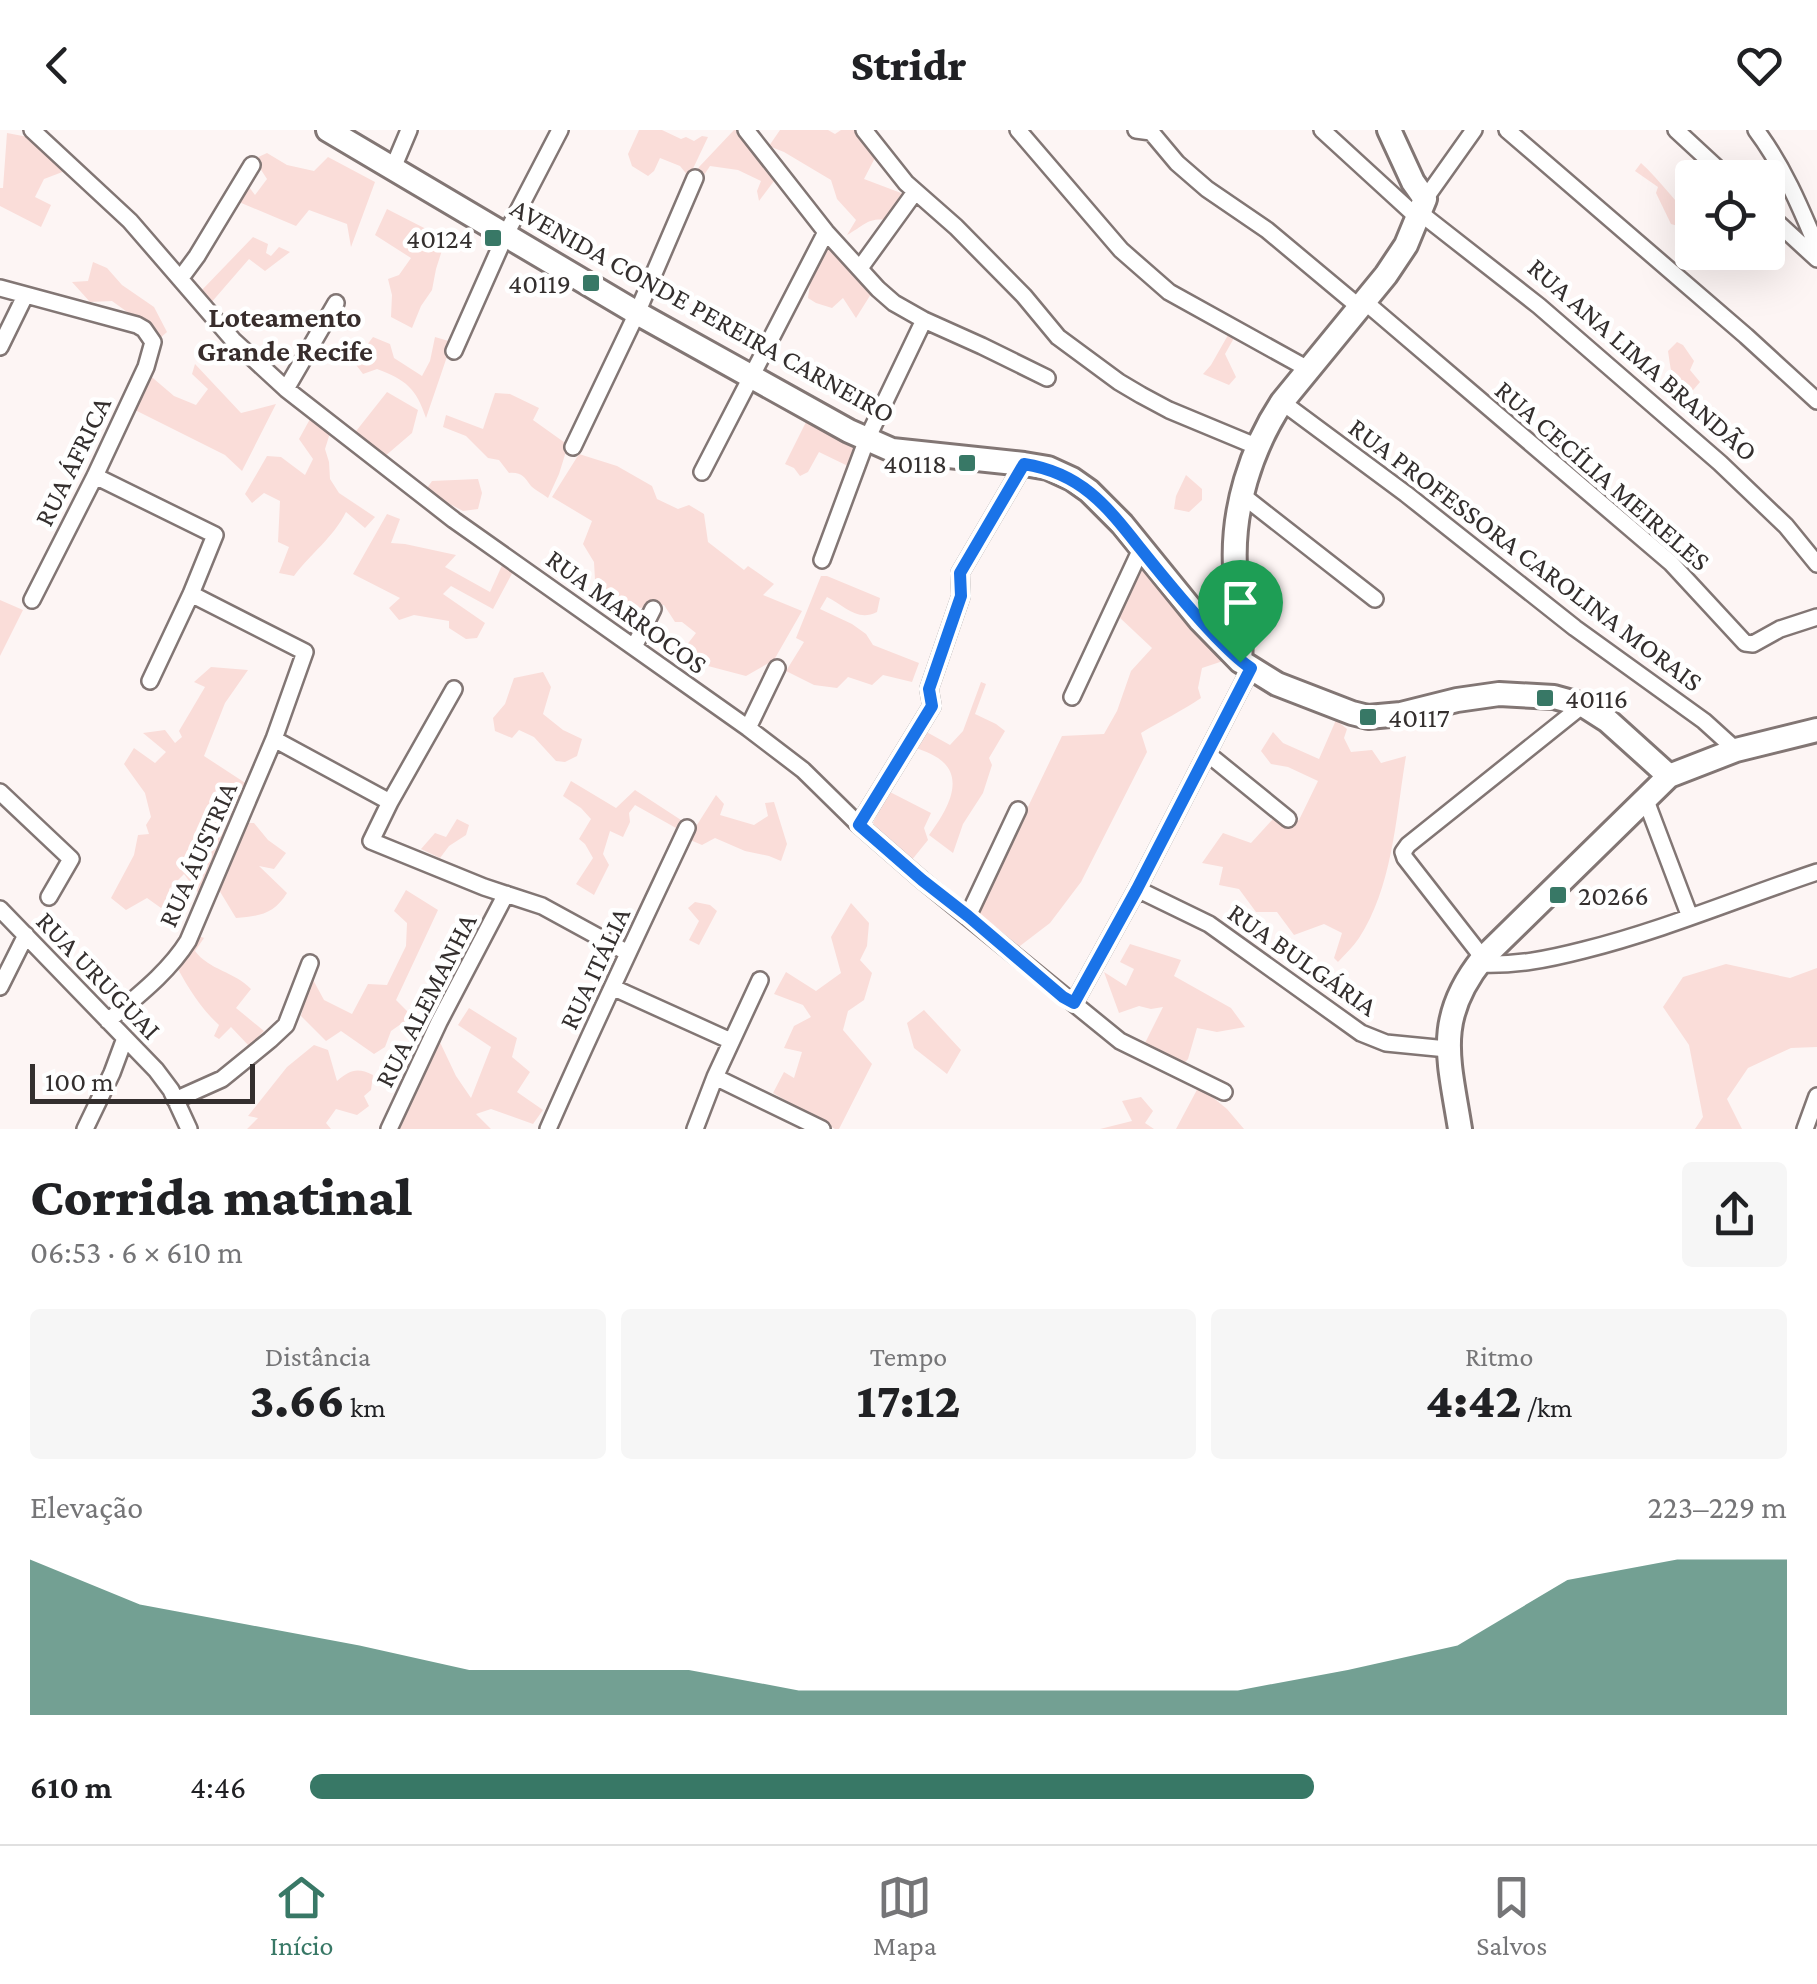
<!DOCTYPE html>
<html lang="pt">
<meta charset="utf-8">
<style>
body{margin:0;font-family:"Crimson Pro",serif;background:#f6f6f6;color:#202124;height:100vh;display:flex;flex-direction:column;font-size:38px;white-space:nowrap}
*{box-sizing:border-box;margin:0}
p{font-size:32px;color:#757577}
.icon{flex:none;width:55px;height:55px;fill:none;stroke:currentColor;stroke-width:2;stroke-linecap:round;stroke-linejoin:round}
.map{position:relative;height:999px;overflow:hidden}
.drawer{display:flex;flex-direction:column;background:#fff;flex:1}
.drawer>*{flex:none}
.fabs{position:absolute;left:1675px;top:30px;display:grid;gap:20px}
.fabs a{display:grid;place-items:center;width:110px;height:110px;border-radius:10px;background:#fff;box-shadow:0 10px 40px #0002;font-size:50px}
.scale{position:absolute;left:30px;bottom:25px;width:225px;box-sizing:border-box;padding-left:10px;border:5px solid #342f2e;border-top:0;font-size:28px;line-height:35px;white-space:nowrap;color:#342f2e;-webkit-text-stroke:8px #fff;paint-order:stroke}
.pin{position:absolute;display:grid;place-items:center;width:85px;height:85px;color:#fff;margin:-102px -42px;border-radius:50% 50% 50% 0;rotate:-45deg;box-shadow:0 0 10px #0007}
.pin .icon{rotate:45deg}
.round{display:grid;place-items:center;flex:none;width:105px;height:105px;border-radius:10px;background:#f6f6f6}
.summary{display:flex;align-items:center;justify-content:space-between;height:170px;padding:0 30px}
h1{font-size:55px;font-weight:800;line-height:75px}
.metrics{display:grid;grid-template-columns:repeat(3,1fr);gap:15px;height:170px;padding:10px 30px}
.metrics div{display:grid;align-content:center;border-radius:10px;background:#f6f6f6;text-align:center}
.metrics b{font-size:50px;font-weight:800}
.metrics small{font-size:28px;font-weight:400}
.metrics p{font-size:28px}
.chart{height:280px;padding:20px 30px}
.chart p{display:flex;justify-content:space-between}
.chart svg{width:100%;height:180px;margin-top:10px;fill:#387866;opacity:.7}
ul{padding:0 30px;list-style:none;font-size:32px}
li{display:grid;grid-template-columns:160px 120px 1fr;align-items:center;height:75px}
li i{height:25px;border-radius:12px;background:#387866}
header{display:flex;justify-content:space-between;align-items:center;height:130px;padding:0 30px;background:#fff;font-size:45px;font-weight:800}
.dock{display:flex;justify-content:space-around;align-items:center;height:140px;border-top:2px solid #e0e0e0;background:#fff;font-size:28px;color:#757577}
.dock a{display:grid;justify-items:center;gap:5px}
.dock .on{color:#387866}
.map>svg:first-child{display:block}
.green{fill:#faddd9}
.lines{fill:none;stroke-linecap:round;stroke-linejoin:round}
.street-casing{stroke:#827674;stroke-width:20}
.secondary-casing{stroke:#827674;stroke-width:28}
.street{stroke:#fff;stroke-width:15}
.secondary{stroke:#fff;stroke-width:22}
.route-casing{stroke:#fff;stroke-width:20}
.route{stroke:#1a73e8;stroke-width:12}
.poi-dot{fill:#387866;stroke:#fff;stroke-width:4}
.labels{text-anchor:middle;stroke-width:9;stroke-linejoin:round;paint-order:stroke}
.poi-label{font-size:28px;fill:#342f2e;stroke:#fff;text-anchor:end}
.street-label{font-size:28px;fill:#342f2e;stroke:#fff}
.neighbourhood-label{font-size:30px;font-weight:bold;fill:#382d2c;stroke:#fff}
</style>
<header><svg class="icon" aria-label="back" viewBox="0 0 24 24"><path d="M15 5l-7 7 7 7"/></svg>Stridr<svg class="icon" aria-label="heart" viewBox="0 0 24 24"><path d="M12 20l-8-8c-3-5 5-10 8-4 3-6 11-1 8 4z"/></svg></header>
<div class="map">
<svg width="1817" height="999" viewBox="0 0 1817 999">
<rect width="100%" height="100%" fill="#fdf5f4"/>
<path class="green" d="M639,0H662L681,9L686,7L694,11L702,6L708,7L689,47L680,36L660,28L654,41L648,46L632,36L628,24Z
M734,0H738L777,47L759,71L757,61L761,51L738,40L710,36L700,51L695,48L699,37Z
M780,0H828L835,4L841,0H860L878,22L864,49L909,66L893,91C868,86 867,94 847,105L856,90L837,69L831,50L784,22L769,16Z
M7,3L28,7L65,41L44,49L35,67L51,75L41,97L0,76V58H3Z
M267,23L287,35L314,41L328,27L375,52L351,117L347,94L309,80L296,96L239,72L246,53L255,65L267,49L254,29Z
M1641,33C1660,50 1674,71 1692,88L1688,99L1671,94L1656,63L1658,57L1635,41Z
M387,79L430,101L444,114L436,139L432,160L421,176L412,198L391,187L392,165L388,149L399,145L411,128L375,105Z
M253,107L268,114L266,123L271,126L279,117L290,122L265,141L249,129L210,174L201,161Z
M834,117L871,164L856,188L843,168L832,178L816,173L808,168L814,124Z
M93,132L107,138L122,155L154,177L167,202L159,209L137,189L112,171L90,172L72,152L88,151Z
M1232,198L1244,211L1234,208L1225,224L1236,247L1229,255L1203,244L1211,235Z
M373,207L390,214L394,228L422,246L430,231L435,207L452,212L426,288C416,258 406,250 377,239L363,244L354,232Z
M1677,212L1683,215L1694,231L1690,240L1700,252L1688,266C1671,254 1671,240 1668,221Z
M195,234L241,283L276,274L242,341L225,325L131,278L147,243L174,266L196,275L208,259L192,244Z
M387,262L418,280L412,303L384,327L353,305Z
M495,263L510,264L539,278L533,290L568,315L559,344L548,368C543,364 535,360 531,356C524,347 522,342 509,343L499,330L488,328L466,306L443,297L446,285L483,299Z
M310,289L330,303L325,319L329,332L330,349L339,363L375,387L365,398L346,382C333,408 311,423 294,446L279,443L289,417L278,412L280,371L264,363L252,373L245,364L267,326L281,327L305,345L313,329L299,309Z
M806,292L852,314L858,322L852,338L819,322L808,342L800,346L794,338L785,334Z
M579,324L617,336L652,356L657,369L678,379L689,375L704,384L708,412L744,440L748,436L774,454L763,465L802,481L774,530L746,546L708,536L686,516L696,503L682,492H675L664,475L605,482L595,450L594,432L583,414L592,391L552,367Z
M1186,345L1202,359V370L1189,382L1174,379L1176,366Z
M478,349L482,363L478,379L463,381L425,361L432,351Z
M387,384L400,389L391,413L405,414L456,425L445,437L490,462L504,431L515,438L493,479L451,456L443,464L485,493L477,508L466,509L449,498V491L414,485L399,490L389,478L400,468L353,444Z
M1142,438L1223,531L1202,538L1198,558L1201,568C1182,581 1161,591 1141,603L1147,622L1081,752L1050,793L1016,819L969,785L1026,681L1062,606L1104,604L1117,581L1131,541L1152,518L1118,486Z
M821,446H827L880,468L877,482C857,492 845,476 827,467L820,479L852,494L866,504L873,515L919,533L912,552L883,545L872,555L848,547L837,558L814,555L786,541L804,512L796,508Z
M0,470L23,480L0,526Z
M211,537L248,540L225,573L204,626L253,658L236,680L220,692L229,705L206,759L198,763L184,744L169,759L170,773L161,778L147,768L126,780L111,768L134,725L138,705L149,704L146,695L151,687L145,663L124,634L134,618L155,633L166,622L143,603L165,600L175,613L182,607L179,601L205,557L194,552Z
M543,542L551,557L543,584L563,600L582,609L577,626L565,632L556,631L534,607L519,600L512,608L495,601L493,588L505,574L514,548Z
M981,552L986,554L975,584L996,594L1005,601L989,628L992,635L983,663L963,694L953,723L929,705C945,683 968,648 938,628C929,622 918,619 908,615L923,600L950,615L963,601Z
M1336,590L1347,599L1344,608L1351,622L1372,620L1381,633L1406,626C1396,685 1393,756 1359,808C1353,817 1345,824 1338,832L1334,828L1342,803L1324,794L1294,805L1277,782H1256L1239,759L1219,755L1223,737L1202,733L1223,703L1251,713L1273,689L1284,694L1299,690L1318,651L1288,637L1271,634L1261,621L1273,602L1283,613L1319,629Z
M571,651L616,678L635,660L681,690L676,698L635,675L629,683L630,692L623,707L610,701L603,724L609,735L594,765L576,754L593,728L585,714L579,709L591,689L581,678L563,666Z
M888,661L931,683L924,698L928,710L911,731L883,708L873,693Z
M716,665L724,674L720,685L754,695L768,686L765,673L774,672L787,714L781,731L769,726L745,721L715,708L702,715L688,709Z
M457,689L469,695L466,705L449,716L440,728L421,719L435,703L446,707Z
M244,693H254L268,710L286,723L274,739L259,736L287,763C274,784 260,786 236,788L216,755Z
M406,760L438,780L396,870L428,902L421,912L401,894L391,901L385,917L374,924L341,901L326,911L301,886L311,846L324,870L352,884L368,854L387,855L406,816L407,793L394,781Z
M695,772L710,775L717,781L699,815L689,810L699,791L688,778Z
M851,773L869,793L867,816L860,830L872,843L864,870L848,881L843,900L872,934L839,999H835L773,963L784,942L794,948L802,922L784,918L794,896L811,887L803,875L774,864L786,842L816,861L841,843L831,807Z
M196,805L204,808L195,821C209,840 235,842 251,859L236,878L264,901L249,916L231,897L219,909L214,906L219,895C199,877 186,854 173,830Z
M1130,814L1181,830L1174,846L1231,878L1245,897L1217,902L1197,898L1188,929L1174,945L1145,913L1163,877L1151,879L1139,876L1119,883L1104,842L1126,856L1134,839L1120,832Z
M1726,834L1790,848L1817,838V917L1791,918L1748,938L1727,969L1742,999H1695L1703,987L1689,915L1663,877L1683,847Z
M469,878L517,908L512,927L530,942L517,962L543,980L533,994L491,979L476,984L491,999H398L437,906L456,946L471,968L491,917L458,895Z
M924,880L961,920L947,944L914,918L907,893Z
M314,915L328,920L337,951C350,940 357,937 373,945L371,960L364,966L369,976L357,985L336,979L326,993L331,999H247L258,988L248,986L287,937Z
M1199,956L1227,979L1244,999H1176Z
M1141,967L1153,981L1145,993L1154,999H1100L1132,991L1122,971Z"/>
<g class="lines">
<defs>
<path id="street" d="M32,0L130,91L233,210L286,259L454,390L748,598L803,640L859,695L922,750L1120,911L1224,962
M746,0L826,102L878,159L894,173L924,190L982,216L1047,248
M864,0L906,53L956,97L1024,166L1058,207L1119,252L1141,265L1169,280L1258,317
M1018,0L1121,120L1169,162L1308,239
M1136,0L1151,2L1177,33L1207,59L1267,100L1358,176
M1322,0L1417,87
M1507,0L1746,206L1817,271
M1676,0L1728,48
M1756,0C1783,36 1800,76 1817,117
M393,38L409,0
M1425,69L1474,0
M1419,82L1539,176L1720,333L1786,396L1817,434
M1768,84L1817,129
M860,138L915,62
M180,149L197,126L252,35
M0,158L137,195L144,199L153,212L146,237L95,346L32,470
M1364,171L1671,433L1745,513L1753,514L1780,499L1817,487
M0,217L25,166
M454,221L506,104L560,0
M286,259L336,173
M1282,272L1406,364L1575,498L1704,591L1736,620
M573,317L637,183L695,48
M702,342L826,102
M95,346L215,405L191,464L150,551
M1242,365L1375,469
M822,430L867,309L924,190
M634,517L653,479
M454,559L390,672L371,711L484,757L542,776L628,823
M1072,567L1141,419
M748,598L777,538
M274,609L390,672
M1208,624L1288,689
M0,662L71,729L49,767
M1645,668L1690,787
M859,695L932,576L929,559L961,466L960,443L1024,334
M1137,759L1209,794L1361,903L1386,913L1447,919
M0,779L156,940L171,960L189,999
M968,786L1018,680
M1483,828L1405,728L1403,722L1408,715L1583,575
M1478,834C1515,836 1549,829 1584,820C1664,800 1739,768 1817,742
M0,857L26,805
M614,858L731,911
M1074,873L1137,759L1251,538
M108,891C136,867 168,843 188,811L274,609L305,522L191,464
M715,947L822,999
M175,970L222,949L270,910L286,895L310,833
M85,999L112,943L125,908
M389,999L439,892L506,764
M548,999C592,898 640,798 687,698
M695,999L715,947L760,850
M1805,999L1817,966"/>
<path id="secondary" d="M328,0L637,183L849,301L892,320L1024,334L1048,338L1072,349L1089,361L1122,394L1200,490L1240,531L1277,554L1352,583L1368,587L1401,584L1457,570L1499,564L1554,567L1583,575L1608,591L1669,646
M1240,531C1241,518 1241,505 1241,492C1240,473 1236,455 1235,437C1232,379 1251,319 1282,272L1386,145L1406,115L1425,69L1413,52L1389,0
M1460,999C1449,929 1434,889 1483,828L1669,646L1736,620L1817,600"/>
</defs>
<use href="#street" class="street-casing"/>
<use href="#secondary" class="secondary-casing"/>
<use href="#street" class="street"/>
<use href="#secondary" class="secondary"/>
</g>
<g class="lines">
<defs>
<path id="route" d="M1024,334C1081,343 1106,375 1140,418C1164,448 1189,479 1216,507C1227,518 1238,530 1251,538L1137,759L1074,873L1063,867L968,786L922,750L859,695L932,576L929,559L961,466L960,443Z"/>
</defs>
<use href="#route" class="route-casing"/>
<use href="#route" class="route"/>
</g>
<g class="poi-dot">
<rect x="483" y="98" width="20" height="20" rx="5"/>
<rect x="581" y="143" width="20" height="20" rx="5"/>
<rect x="957" y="323" width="20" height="20" rx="5"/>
<rect x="1535" y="558" width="20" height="20" rx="5"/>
<rect x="1358" y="577" width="20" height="20" rx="5"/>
<rect x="1548" y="755" width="20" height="20" rx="5"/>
</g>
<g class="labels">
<g class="poi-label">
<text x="473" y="118">40124</text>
<text x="571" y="163">40119</text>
<text x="947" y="343">40118</text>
<text x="1565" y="578" text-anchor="start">40116</text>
<text x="1388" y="597" text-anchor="start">40117</text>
<text x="1578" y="775" text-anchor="start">20266</text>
</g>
<g class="street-label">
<text transform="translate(703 180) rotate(29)" y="10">AVENIDA CONDE PEREIRA CARNEIRO</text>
<text transform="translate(1643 229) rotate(41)" y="10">RUA ANA LIMA BRANDÃO</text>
<text transform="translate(72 331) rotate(-64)" y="10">RUA ÁFRICA</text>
<text transform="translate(1603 345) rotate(41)" y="10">RUA CECÍLIA MEIRELES</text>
<text transform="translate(1526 424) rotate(37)" y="10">RUA PROFESSORA CAROLINA MORAIS</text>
<text transform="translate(627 481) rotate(36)" y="10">RUA MARROCOS</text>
<text transform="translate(197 724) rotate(-66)" y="10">RUA ÁUSTRIA</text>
<text transform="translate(1303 829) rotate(35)" y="10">RUA BULGÁRIA</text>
<text transform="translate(594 838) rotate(-65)" y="10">RUA ITÁLIA</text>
<text transform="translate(99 845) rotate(46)" y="10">RUA URUGUAI</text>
<text transform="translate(425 870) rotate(-63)" y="10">RUA ALEMANHA</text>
</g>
<g class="neighbourhood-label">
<text x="285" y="197">Loteamento<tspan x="285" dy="34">Grande Recife</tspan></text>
</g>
</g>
</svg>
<div class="fabs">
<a><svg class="icon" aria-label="locate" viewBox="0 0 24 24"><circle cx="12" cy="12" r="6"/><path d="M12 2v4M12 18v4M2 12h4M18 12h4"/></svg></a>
</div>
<div class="scale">100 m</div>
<div class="pin" style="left:1240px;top:532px;background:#1e9e55"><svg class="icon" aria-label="arrive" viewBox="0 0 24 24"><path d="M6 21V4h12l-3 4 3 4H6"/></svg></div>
</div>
<section class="drawer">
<div class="summary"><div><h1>Corrida matinal</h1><p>06:53 · 6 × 610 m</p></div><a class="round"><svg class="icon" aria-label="share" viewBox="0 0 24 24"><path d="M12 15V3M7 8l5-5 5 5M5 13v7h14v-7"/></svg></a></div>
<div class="metrics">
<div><p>Distância</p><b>3.66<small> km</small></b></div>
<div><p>Tempo</p><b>17:12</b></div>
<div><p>Ritmo</p><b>4:42<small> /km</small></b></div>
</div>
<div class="chart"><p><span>Elevação</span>223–229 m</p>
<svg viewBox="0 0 160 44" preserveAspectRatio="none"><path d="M0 44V6L10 17L20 22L30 27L40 33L50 33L60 33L70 38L80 38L90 38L100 38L110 38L120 33L130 27L140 11L150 6L160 6V44z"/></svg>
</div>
<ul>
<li><b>610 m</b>4:46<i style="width:68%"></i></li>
</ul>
</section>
<nav class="dock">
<a class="on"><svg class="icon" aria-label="home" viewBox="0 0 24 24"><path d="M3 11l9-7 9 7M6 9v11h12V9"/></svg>Início</a>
<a><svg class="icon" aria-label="map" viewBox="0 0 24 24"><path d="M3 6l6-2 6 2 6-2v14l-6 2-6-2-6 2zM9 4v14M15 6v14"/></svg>Mapa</a>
<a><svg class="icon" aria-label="saved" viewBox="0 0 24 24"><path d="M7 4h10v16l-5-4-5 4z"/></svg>Salvos</a>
</nav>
